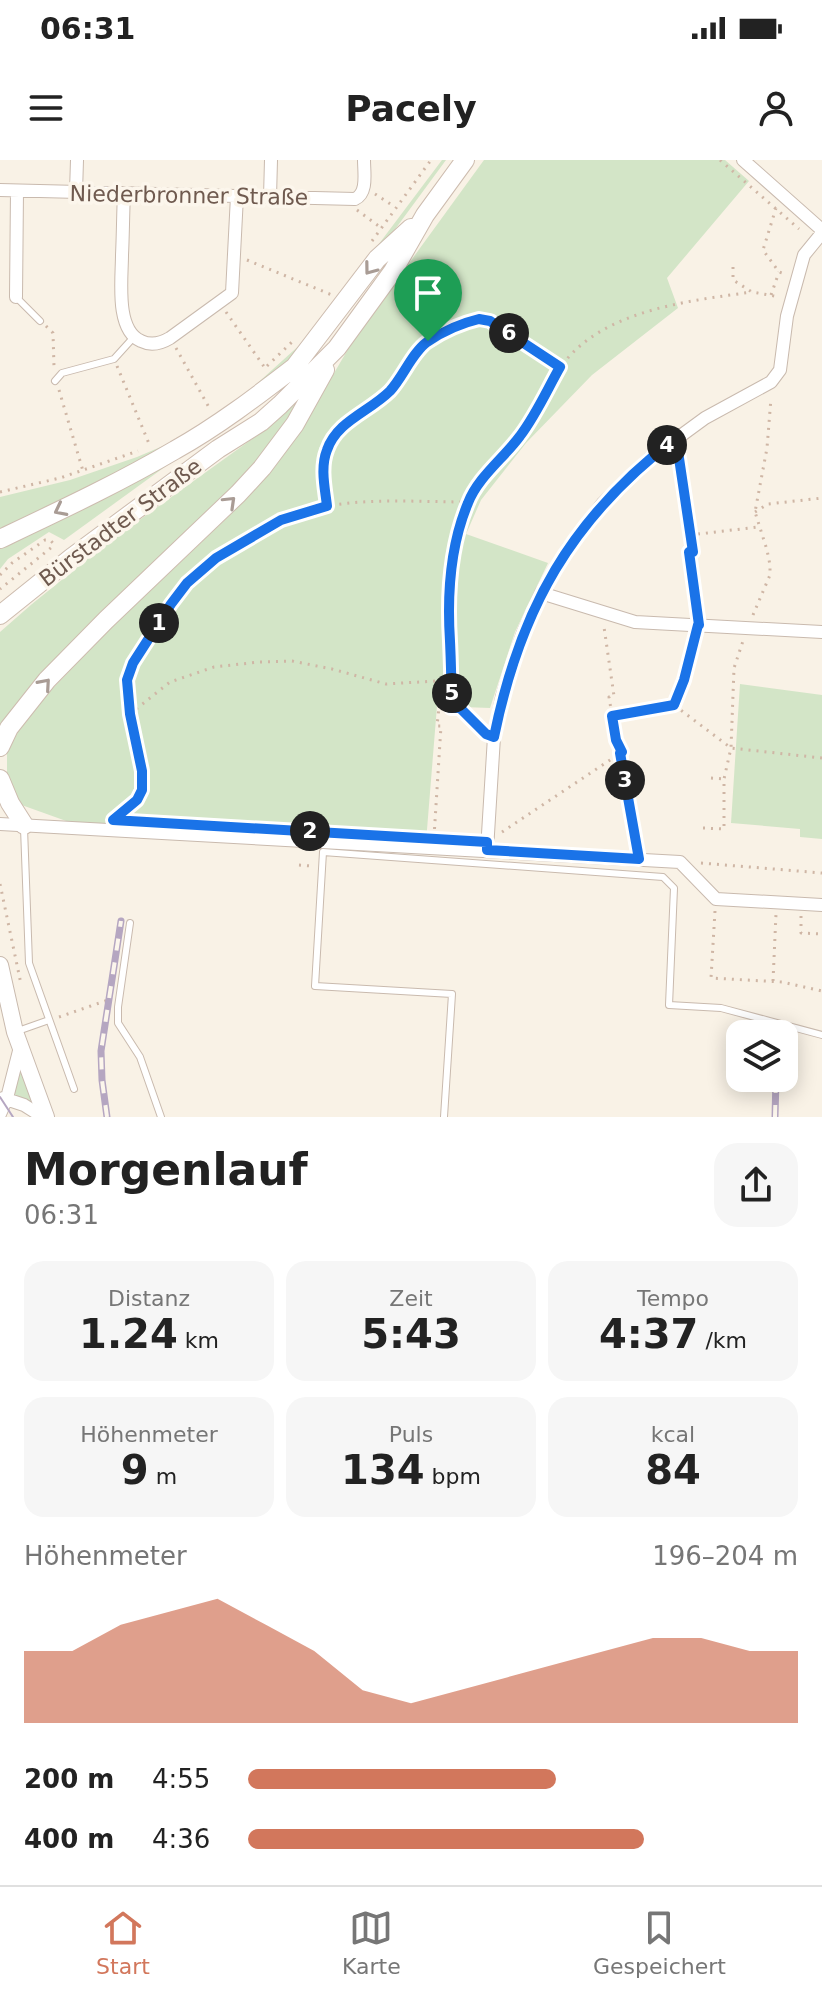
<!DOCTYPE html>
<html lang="de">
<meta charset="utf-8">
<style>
body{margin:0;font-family:"DejaVu Sans",sans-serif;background:#f6f6f6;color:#222;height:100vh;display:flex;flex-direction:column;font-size:30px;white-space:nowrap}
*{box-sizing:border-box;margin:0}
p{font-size:26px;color:#767676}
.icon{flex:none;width:44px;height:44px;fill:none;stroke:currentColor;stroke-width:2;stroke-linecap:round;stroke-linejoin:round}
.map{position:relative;height:957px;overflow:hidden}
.details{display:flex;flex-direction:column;background:#fff;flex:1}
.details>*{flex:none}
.buttons{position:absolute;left:726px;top:860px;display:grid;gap:16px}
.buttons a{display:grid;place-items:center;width:72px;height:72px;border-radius:16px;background:#fff;box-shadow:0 4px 20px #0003;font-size:40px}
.pin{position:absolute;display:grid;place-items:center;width:68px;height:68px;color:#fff;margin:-82px -34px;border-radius:50% 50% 50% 0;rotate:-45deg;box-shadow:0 0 8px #0007}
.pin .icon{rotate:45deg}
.km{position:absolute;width:40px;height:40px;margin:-20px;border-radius:50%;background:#222;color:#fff;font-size:22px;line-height:40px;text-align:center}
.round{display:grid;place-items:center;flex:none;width:84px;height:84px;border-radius:24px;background:#f6f6f6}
.summary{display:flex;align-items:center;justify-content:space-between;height:136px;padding:0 24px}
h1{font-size:44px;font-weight:700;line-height:60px}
.figures{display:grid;grid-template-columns:repeat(3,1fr);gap:12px;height:136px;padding:8px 24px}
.figures div{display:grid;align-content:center;border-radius:20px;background:#f6f6f6;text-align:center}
.figures b{font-size:40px;font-weight:700}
.figures small{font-size:22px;font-weight:400}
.figures p{font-size:22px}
.chart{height:224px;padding:16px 24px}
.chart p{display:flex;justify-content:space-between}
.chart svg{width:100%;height:144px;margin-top:8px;fill:#d2775c;opacity:.7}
ul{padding:0 24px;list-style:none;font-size:26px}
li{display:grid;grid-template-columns:128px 96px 1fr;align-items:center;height:60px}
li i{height:20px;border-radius:10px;background:#d2775c}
.status{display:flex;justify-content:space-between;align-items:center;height:56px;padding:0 40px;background:#fff;direction:ltr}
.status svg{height:22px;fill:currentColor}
header{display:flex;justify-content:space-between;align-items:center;height:104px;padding:0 24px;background:#fff;font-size:36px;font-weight:700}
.dock{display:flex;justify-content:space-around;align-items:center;height:112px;border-top:2px solid #e0e0e0;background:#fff;font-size:22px;color:#767676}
.dock a{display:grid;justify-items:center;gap:4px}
.dock .selected{color:#d2775c}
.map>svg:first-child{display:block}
.green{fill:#d3e5c7}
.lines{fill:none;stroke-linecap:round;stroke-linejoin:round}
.service-casing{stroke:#c9baae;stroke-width:8}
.minor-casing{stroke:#c9baae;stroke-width:14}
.tertiary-casing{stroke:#c9baae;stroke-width:18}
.secondary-casing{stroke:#cdbcaf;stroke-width:20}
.path{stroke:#cfb6a5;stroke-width:3;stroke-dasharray:2 6;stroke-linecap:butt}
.service{stroke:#fff;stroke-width:6}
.minor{stroke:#fff;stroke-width:12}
.tertiary{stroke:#fff;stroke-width:16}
.secondary{stroke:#fff;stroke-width:18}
.tram{stroke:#b5a6c1;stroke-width:2}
.rail-casing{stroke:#b5a6c1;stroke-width:7}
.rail{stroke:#fcf6ec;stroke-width:4;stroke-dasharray:12;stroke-linecap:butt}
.oneway{stroke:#a99c95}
.route-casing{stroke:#fff;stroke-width:16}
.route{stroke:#1a73e8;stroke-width:10}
.labels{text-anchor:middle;stroke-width:7;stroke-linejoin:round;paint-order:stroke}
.street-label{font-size:22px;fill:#6f5a4f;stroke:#fcf6ec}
</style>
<div class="status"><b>06:31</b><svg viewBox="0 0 49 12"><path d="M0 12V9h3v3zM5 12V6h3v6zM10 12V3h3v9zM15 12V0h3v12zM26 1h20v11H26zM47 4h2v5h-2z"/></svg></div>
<header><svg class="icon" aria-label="menu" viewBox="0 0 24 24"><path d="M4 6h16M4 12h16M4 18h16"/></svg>Pacely<svg class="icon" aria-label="person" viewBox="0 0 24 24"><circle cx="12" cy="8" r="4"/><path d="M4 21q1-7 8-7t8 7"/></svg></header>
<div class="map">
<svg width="822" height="957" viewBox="0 0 822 957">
<rect width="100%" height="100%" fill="#f9f2e6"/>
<path class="green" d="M442,0H446L335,151L296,194L265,223L158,295L0,370V337L70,320L137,297L170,283L212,258L251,229L303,182L336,141Z
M484,0H725L749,21L667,118L678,148L592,215L526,283L481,340L466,374L548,403L515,472L490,548L437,546L426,682L69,662L16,643L7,616V593L21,566L54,527L110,469L228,357L274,308L296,278L354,179Z
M310,225L282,273L248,315L0,569V472L32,444L106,384L252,279Z
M184,293L64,380L49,372L8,399L0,409V389L105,337Z
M740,524L822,535V679L800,677V669L731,663Z
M20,908L32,942L14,935Z"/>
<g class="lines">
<defs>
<path id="service" d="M16,137L40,161
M55,221L62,213L114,199L133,178
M24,668L29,803L74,929
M130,763L118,847V863L140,897L161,957
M15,872L49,860
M444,957L452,834L315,826L323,692L663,717L674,728L669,845L721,848L822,875"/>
<path id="minor" d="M743,0L822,70
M0,30L355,39C368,33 364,13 364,0
M76,32L77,0
M124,33C123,54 123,75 122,95C122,119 115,170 141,181C151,186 160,184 170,178L232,133L237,36
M270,37L271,0
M16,137L17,31
M541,433L635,462L822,472
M0,664L680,702L716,739L822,745
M487,690L494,577L502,537L523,473L541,433L569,387L603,343L649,299L705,258L771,222L780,210L787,156L804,95L822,73
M3,938L24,945L43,957
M0,954L7,938L20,887"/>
<path id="tertiary" d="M0,805L15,872L46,957"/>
<path id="secondary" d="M290,213L377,99L411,68
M0,379C59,351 119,323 175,290C218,266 257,236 296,206
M0,455L71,398L218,289L261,262L280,245L337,188L393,111L425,55L465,0
M0,587L9,568L47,520L106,460L238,334L262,308L295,264L325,210
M0,619L10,643L24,665"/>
</defs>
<use href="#service" class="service-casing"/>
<use href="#minor" class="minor-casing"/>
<use href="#tertiary" class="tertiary-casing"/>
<use href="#secondary" class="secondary-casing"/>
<path class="path" d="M720,0L799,69
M375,34L395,47
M776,48L763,90L779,112L785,114
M357,50L380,67
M372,81L431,0
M247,100L332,135
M733,107V120L752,132L780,137
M771,135L779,112
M226,152L265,208
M46,166L53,173L54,207
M176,188L211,251
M117,206L150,286
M267,206L293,181
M59,230L83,311
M679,294L693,392H689L698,453
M0,332L60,318L138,291
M327,346C325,328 320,308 327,290C336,263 364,254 385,236C399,223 407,207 418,191C428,179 462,161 478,159C480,159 488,160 490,161L560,207
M755,352L768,344L822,338
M690,375L758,367
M0,415L12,403L45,380H50L53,383L52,387L0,429
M753,455L770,415V405L767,390L755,352L767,288L771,238
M674,545L684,520L695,476
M451,548C454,501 446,455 451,408C454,384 463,347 477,327C490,309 507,294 520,276C536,255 544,229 560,208C600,150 688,141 752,132
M130,554L170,522L214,507L259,502L292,501L332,509L386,524L453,520
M612,556L674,545L731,588L822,598
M620,593L637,688
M711,618L724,619
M115,658C124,650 137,643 141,632C149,613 133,575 130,554C129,544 127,534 127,524C127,503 147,482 158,465C166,451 175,437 186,425C219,388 279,355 328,346C373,338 422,342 468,342
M703,668L724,669V619L731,588L734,508L743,481
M502,672L622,592L616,580L609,537L614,536L604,467
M434,677L441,566H437L439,547L460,548L484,572
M701,703L822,713
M299,705L311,706
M0,724L21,824
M715,751L711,818L782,822L822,831
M801,756V773L822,774
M773,821L776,754
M59,857L108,840"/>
<use href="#service" class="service"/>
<use href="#minor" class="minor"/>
<use href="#tertiary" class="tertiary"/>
<use href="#secondary" class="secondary"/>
<path class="tram" d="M0,937L13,957"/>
<defs>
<path id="rail" d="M107,957L102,920L101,891L121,761
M775,957L776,918"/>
</defs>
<use href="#rail" class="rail-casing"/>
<use href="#rail" class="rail"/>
</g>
<defs><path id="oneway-chevron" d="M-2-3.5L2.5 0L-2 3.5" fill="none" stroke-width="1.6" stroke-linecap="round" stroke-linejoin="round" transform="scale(2)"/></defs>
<g class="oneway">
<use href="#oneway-chevron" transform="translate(370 109) rotate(127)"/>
<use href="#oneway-chevron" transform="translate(230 342) rotate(-44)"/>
<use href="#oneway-chevron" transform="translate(60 350) rotate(153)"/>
<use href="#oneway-chevron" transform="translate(45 524) rotate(-49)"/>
</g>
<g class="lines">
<defs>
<path id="route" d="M479,159L490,161L560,207C547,230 536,255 520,276C504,298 478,317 468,343C450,386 447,435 450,481C451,504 452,525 451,548H460L486,574L494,577C520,449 571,358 676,278L693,392H689L699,465H698L684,520L674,545L612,556L616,580L622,592L620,593L639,699L487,690V682L113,660L137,640L142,630V611L130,554L127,520L133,503L171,444L187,423L216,398L281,360L327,346C325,328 320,308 327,290C337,261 369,252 390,231C403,217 412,193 427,182C442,172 462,163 479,159Z"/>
</defs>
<use href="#route" class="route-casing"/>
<use href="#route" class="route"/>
</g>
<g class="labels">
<g class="street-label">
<text transform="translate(189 35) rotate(1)" y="8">Niederbronner Straße</text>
<text transform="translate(120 362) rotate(-37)" y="8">Bürstadter Straße</text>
</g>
</g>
</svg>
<div class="buttons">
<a><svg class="icon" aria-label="layers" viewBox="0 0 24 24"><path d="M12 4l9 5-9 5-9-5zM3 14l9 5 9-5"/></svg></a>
</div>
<div class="pin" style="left:428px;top:181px;background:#1e9e55"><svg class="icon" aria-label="arrive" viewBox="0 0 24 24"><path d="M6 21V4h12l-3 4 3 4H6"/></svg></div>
<b class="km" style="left:159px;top:463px">1</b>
<b class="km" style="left:310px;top:671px">2</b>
<b class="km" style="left:625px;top:620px">3</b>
<b class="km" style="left:667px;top:285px">4</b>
<b class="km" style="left:452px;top:533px">5</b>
<b class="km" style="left:509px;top:173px">6</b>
</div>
<section class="details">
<div class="summary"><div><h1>Morgenlauf</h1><p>06:31</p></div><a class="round"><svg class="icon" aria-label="share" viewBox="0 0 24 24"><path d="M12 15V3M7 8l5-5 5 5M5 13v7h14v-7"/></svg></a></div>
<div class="figures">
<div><p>Distanz</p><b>1.24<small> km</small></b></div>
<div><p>Zeit</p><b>5:43</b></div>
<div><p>Tempo</p><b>4:37<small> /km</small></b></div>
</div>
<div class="figures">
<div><p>Höhenmeter</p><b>9<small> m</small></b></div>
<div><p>Puls</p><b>134<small> bpm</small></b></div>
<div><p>kcal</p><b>84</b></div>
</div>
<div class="chart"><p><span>Höhenmeter</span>196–204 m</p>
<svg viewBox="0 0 160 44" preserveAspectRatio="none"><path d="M0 44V22L10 22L20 14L30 10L40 6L50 14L60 22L70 34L80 38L90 34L100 30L110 26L120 22L130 18L140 18L150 22L160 22V44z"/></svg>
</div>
<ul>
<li><b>200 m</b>4:55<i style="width:56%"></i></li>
<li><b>400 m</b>4:36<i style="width:72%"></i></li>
</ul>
</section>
<nav class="dock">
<a class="selected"><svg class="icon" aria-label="home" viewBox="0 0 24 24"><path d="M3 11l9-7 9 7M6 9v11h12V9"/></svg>Start</a>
<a><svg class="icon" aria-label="map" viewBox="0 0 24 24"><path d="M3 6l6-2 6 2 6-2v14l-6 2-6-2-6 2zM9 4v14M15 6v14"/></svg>Karte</a>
<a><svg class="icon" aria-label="saved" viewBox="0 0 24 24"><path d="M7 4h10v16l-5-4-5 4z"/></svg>Gespeichert</a>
</nav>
